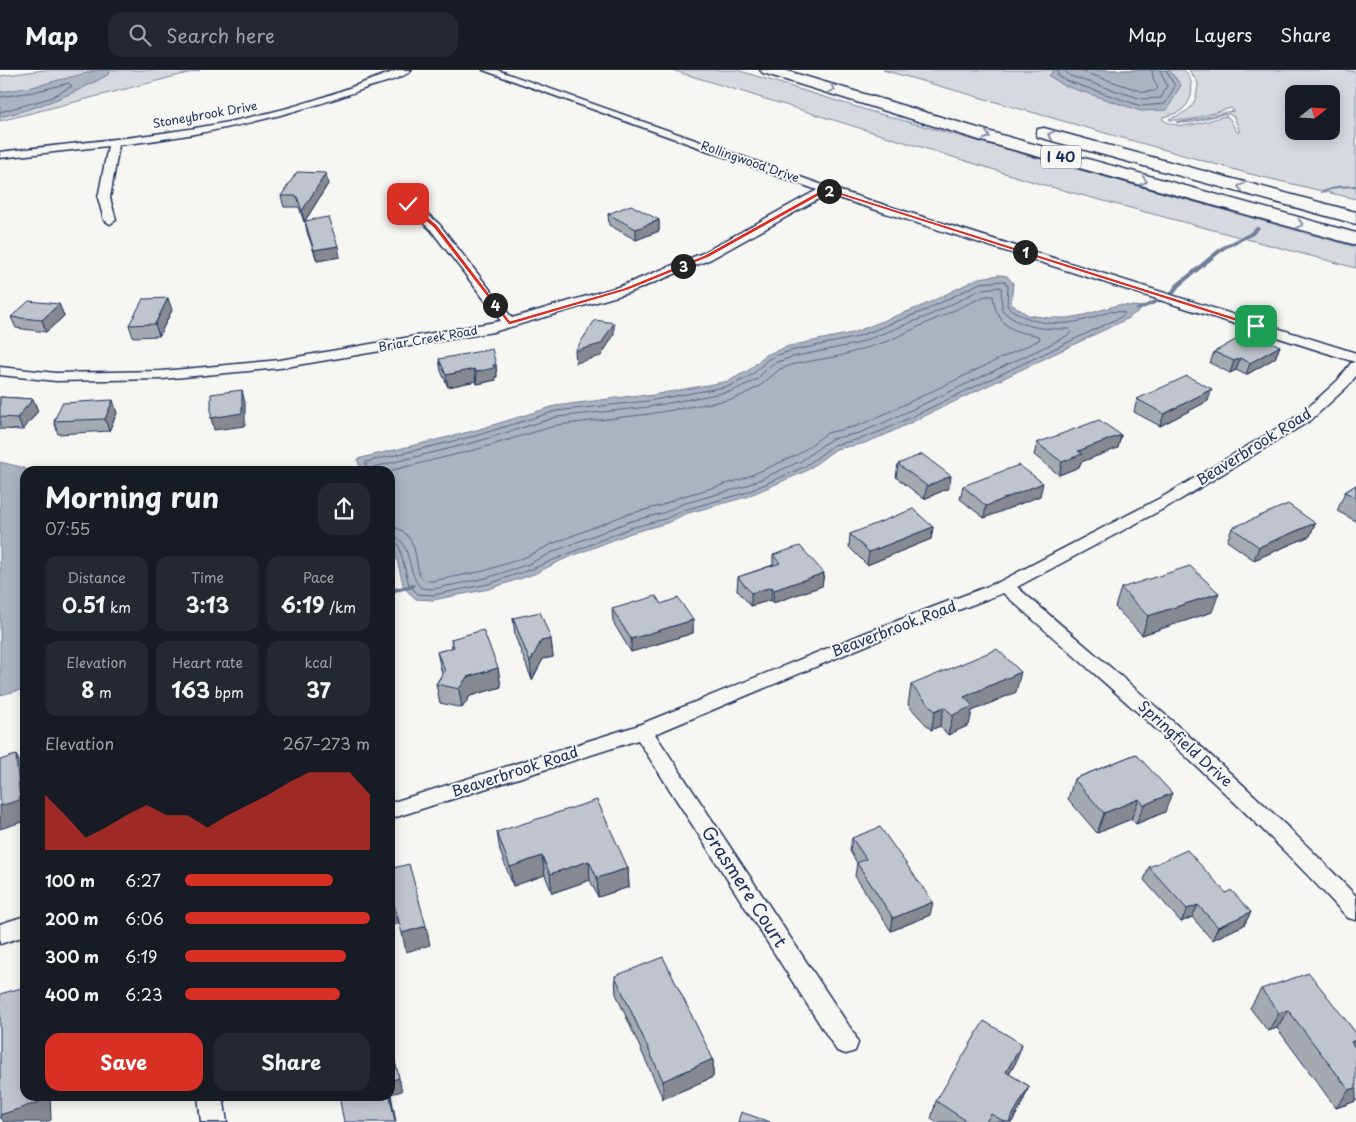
<!DOCTYPE html>
<meta charset="utf-8">
<style>
body{margin:0;font-family:"Playpen Sans",sans-serif;background:#242831;color:#f1f3f6;height:100vh;display:flex;flex-direction:column;font-size:19px;white-space:nowrap}
*{box-sizing:border-box;margin:0}
p{font-size:16px;color:#9ea1a6}
.icon{flex:none;width:28px;height:28px;fill:none;stroke:currentColor;stroke-width:2;stroke-linecap:round;stroke-linejoin:round}
.map{position:relative;flex:1;overflow:hidden}
.sheet{position:absolute;left:20px;top:396px;width:375px;height:635px;display:flex;flex-direction:column;background:#171b24;border-radius:15px;box-shadow:0 2px 12px #0003}
.sheet>*{flex:none}
.needle{width:32px;rotate:72deg}
.controls{position:absolute;left:1285px;top:15px;display:grid;gap:10px}
.controls a{display:grid;place-items:center;width:55px;height:55px;border-radius:10px;background:#171b24;box-shadow:0 2px 12px #0003;font-size:25px}
.pin{position:absolute;display:grid;place-items:center;width:42px;height:42px;color:#fff;margin:-21px;border-radius:10px;box-shadow:0 2px 8px #0006}
.km{position:absolute;width:25px;height:25px;margin:-12px;border-radius:50%;background:#222;color:#fff;font-size:14px;line-height:25px;text-align:center}
.round{display:grid;place-items:center;flex:none;width:52px;height:52px;border-radius:15px;background:#242831}
.summary{display:flex;align-items:center;justify-content:space-between;height:85px;padding:0 25px}
h1{font-size:28px;font-weight:700;line-height:38px}
.stats{display:grid;grid-template-columns:repeat(3,1fr);gap:8px;height:85px;padding:5px 25px}
.stats div{display:grid;align-content:center;border-radius:12px;background:#242831;text-align:center}
.stats b{font-size:21px;font-weight:700}
.stats small{font-size:14px;font-weight:400}
.stats p{font-size:14px}
.chart{height:140px;padding:10px 25px}
.chart p{display:flex;justify-content:space-between}
.chart svg{width:100%;height:90px;margin-top:5px;fill:#d93025;opacity:.7}
.button{display:flex;gap:10px;margin-top:auto;padding:10px 25px}
.button a{flex:1;height:58px;border-radius:15px;background:#d93025;color:#fff;font-size:20px;font-weight:700;line-height:58px;text-align:center}
.button a+a{background:#242831;color:#f1f3f6}
ul{padding:0 25px;list-style:none;font-size:16px}
li{display:grid;grid-template-columns:80px 60px 1fr;align-items:center;height:38px}
li i{height:12px;border-radius:6px;background:#d93025}
header{display:flex;align-items:center;gap:30px;box-sizing:border-box;height:70px;padding:0 25px;background:#171b24;border-bottom:1px solid #363941}
header strong{font-size:24px}
nav{display:flex;gap:28px;margin-inline-start:auto;font-size:18px}
.search{width:350px;height:45px;background:#242831;display:flex;align-items:center;gap:12px;box-sizing:border-box;padding:0 18px;border-radius:15px;color:#9ea1a6;font-size:19px}
.map>svg:first-child{display:block}
.green{fill:#d6d9dd;stroke:#78849e;fill-rule:evenodd}
.water{fill:#abb2c0;stroke:#717e99}
.lines{fill:none;stroke-linecap:round;stroke-linejoin:round}
.shore{stroke:#556385;stroke-width:1}
.stream{fill:#717e99;fill-rule:evenodd}
.minor-casing{stroke:#1b2f5e;stroke-width:3}
.motorway-casing{stroke:#1b2f5e;stroke-width:3}
.minor{fill:#f6f6f2;fill-rule:evenodd}
.motorway{fill:#f6f6f2;fill-rule:evenodd}
.wall{fill:#a5a9b0;stroke:#1b2f5e}
.shaded-wall{fill:#868990;stroke:#1b2f5e}
.building{fill:#c0c4cd;stroke:#1b2f5e}
.oneway{stroke:#8892a8}
.route{fill:#d93025;stroke:#fff}
.labels{text-anchor:middle;stroke-width:4;stroke-linejoin:round;paint-order:stroke}
.far-street-label{font-size:12px;fill:#1b2f5e;stroke:#f6f6f2}
.shield{fill:#f6f6f2;stroke:#5d6b8a;stroke-width:1}
.shield-label{font-size:14px;font-weight:bold;fill:#1b2f5e}
.street-label{font-size:15px;fill:#1b2f5e;stroke:#f6f6f2}
.near-street-label{font-size:18px;fill:#1b2f5e;stroke:#f6f6f2}
</style>
<header>
<strong>Map</strong>
<div class="search"><svg class="icon" aria-label="search" viewBox="0 0 24 24"><circle cx="10" cy="10" r="6"/><path d="M15 15l6 6"/></svg>Search here</div>
<nav><a>Map</a><a>Layers</a><a>Share</a></nav>
</header>
<div class="map">
<svg width="1356" height="1052" viewBox="0 0 1356 1052">
<rect width="100%" height="100%" fill="#f6f6f2"/>
<filter id="ink" filterUnits="userSpaceOnUse"><feTurbulence type="fractalNoise" baseFrequency=".02" numOctaves="2"/><feDisplacementMap in="SourceGraphic" scale="10" xChannelSelector="R" yChannelSelector="G"/><feConvolveMatrix kernelMatrix="1 2 1 2 8 2 1 2 1" color-interpolation-filters="sRGB"/></filter>
<g filter="url(#ink)">
<path class="green" d="M44,0H200L0,51V6Z
M672,0H737L866,40L1356,177V198L1040,114Z
M883,0H1184C1195,10 1194,30 1182,40C1177,44 1169,45 1163,47V50C1183,62 1205,51 1225,46L1229,48L1237,62H1240L1234,47L1229,44C1211,44 1195,56 1176,52C1197,52 1214,43 1234,41L1231,38L1189,50H1170L1169,49C1191,41 1196,37 1198,13L1189,0H1344L1356,2V129L1250,104ZM1294,24H1331V61H1294Z"/>
<path class="water" d="M98,0H110L109,4C75,24 38,38 0,47V22L32,17Z
M1054,0H1169L1181,15L1167,40L1141,41L1065,16L1049,6Z
M999,205L1007,206L1013,213L1011,234L1028,245L1049,248H1068L1084,245L1118,235L1145,237L1125,250L885,365L862,374L836,379L806,401L746,427L685,444L667,453L631,463L562,490L534,504L489,519L433,530L416,529L404,518L394,478L390,473V401H362L357,389L473,361L555,336L639,325L647,326L729,311L749,300L764,286L773,282L789,276L852,263L924,235L979,208Z
M0,392L21,397L30,401H25V619L0,625Z"/>
<g class="lines">
<path class="shore" d="M1058,0V6L1067,11L1141,36L1165,34L1175,16L1166,0
M1064,0L1070,6L1142,29L1161,28L1167,16L1160,0
M1077,0L1144,22L1155,21L1158,18L1153,8L1152,0
M0,27L33,22L69,13L72,16L50,28L0,42
M366,401V392L475,366L556,341L648,331L730,316L752,305L767,290L775,286L790,281L854,268L926,240L980,213L1004,211L1008,216L1007,236C1030,255 1060,257 1088,249C1100,246 1112,238 1125,243L1123,246L882,361L860,369L834,375L804,397L745,423L684,440L665,449L630,458L532,499L488,514L433,525L418,524L409,515L399,476L395,471L390,470
M372,401L374,397L476,372L557,347L648,337L732,321L756,310L771,295L777,292L792,287L856,274L928,246L982,219L1001,217L1002,240C1021,259 1044,259 1069,259L1071,261L1070,264L1049,275L879,355L859,363L831,369L801,391L743,417L682,434L663,443L628,452L557,480L529,494L486,508L433,519L421,518C406,503 413,470 390,464
M389,401L478,379L558,355L649,344L734,329L760,316L780,299L794,294L840,286L888,271L985,226H993C995,244 1003,257 1020,262C1027,264 1034,264 1040,267L1039,270L876,348L857,356L827,363L797,385L740,410L680,427L660,436L625,445L554,473L526,487L484,501L432,511C429,511 426,511 424,510C411,503 425,463 390,456"/>
<path class="stream" d="M1356,115V117L1337,118L1322,123L1320,122L1337,116Z
M1256,157L1260,158L1253,165L1225,179L1179,217L1175,224H1171L1170,223L1175,215L1221,177L1249,163Z
M1158,229L1160,230V232L1140,240H1136L1135,239Z
M412,514H414L415,516L414,518L390,523V519Z"/>
<defs>
<path id="minor" d="M398,0H412C402,9 382,13 369,17C288,47 205,65 119,75L110,128L116,150L110,154L104,150L98,128L108,76L0,88V82C91,71 183,65 272,42C315,32 356,15 398,0Z
M483,0H497L834,119L1356,283V306L1348,316L1311,350L1178,431L1017,517C1133,617 1251,715 1356,826V850L1348,848C1241,731 1122,628 1003,523L877,571L655,664L855,965L858,973L855,981L846,984L837,981L638,670L390,749V733L636,656L865,563L999,512L1166,425L1301,344L1338,310L1351,293L1355,292L829,125L824,126L711,189L631,222L493,262L280,298L162,309L56,311L0,305V297L56,303L162,301L280,290L501,251L431,160L404,136L394,133L392,131L398,128L412,131L439,154L512,248L621,216L703,183L817,120Z
M25,846V866L0,874V854Z
M198,1026H223L227,1052H201Z"/>
<path id="motorway" d="M760,0H784L1001,65L1356,163V175L989,73L763,3Z
M1044,58L1356,142V154L1038,67L1036,63L1038,59Z"/>
</defs>
<use href="#minor" class="minor-casing"/>
<use href="#motorway" class="motorway-casing"/>
<use href="#minor" class="minor"/>
<use href="#motorway" class="motorway"/>
</g>
<path class="wall" d="M328,114L305,151L340,187L317,191L307,162L305,151L304,152L299,137H284L281,126Z
M608,144L659,150V161L636,170L609,155Z
M59,234L64,246L46,262L16,258L11,247Z
M172,240L159,266L133,267L129,255Z
M1245,270L1280,276L1275,288L1246,305L1236,300L1230,303L1210,293L1214,282Z
M439,289L496,295L497,307H495L496,310L477,314L476,311L448,317L441,301Z
M0,327L33,329L38,341L23,360L0,359Z
M1137,329L1208,331L1160,356L1134,342Z
M117,343L109,361L58,364L54,351Z
M1121,365L1118,378L1081,392L1079,397L1059,405L1034,385L1037,373Z
M898,394L951,406L949,418L924,429L896,407Z
M1356,415V451L1337,441L1345,422Z
M963,416L1040,426L984,448L960,429Z
M1315,453L1310,466L1254,490L1227,471L1232,458Z
M933,457L931,469L867,495L849,477L850,464Z
M773,485L824,503L822,516L773,533L771,530L751,536L737,520L738,507L773,495Z
M1121,518L1212,542L1142,565L1115,537Z
M661,534L693,550V563L631,582L613,552L612,539Z
M513,548L551,569L553,587L543,589L532,610L515,566Z
M451,569L498,598L501,617L470,626L462,638L440,633L436,614L442,604L437,582L452,578Z
M911,615L1016,622L972,641L969,655L948,665L940,656L931,660L908,635Z
M1136,684L1165,742L1136,754L1131,749L1097,763L1068,729L1074,709Z
M497,762L628,798L629,817L598,827L590,810L552,823L545,805L513,816L500,781Z
M852,768L930,845L891,861L855,806L857,793L850,781Z
M1149,797L1226,823L1251,842L1244,855L1212,870L1192,847L1181,852L1144,810Z
M615,906L713,989V1007L663,1029L616,924Z
M1261,919L1356,974L1354,977L1356,1031L1336,1038L1277,958L1268,961L1250,938Z
M1016,992L1009,1004L1029,1016L1022,1034L1012,1052H936L931,1049L936,1031Z"/>
<path class="shaded-wall" d="M326,103L328,114L304,152L302,141Z
M659,150V161L636,170V159Z
M338,176L340,187L317,191L314,180Z
M168,228L172,240L159,266L155,254Z
M59,234L64,246L46,262L42,250Z
M614,253V265L601,286L576,293L575,281Z
M1280,276L1275,288L1246,305L1250,293Z
M1240,288L1236,300L1230,303L1234,291Z
M493,295H496L497,307H495L496,310L477,314L476,302Z
M474,299L476,311L448,317L446,305Z
M1212,319L1208,331L1160,356L1164,344Z
M242,320L245,333V356L214,360L211,348Z
M33,329L38,341L23,360L17,348Z
M113,330L117,343L109,361L105,349Z
M1121,365L1118,378L1081,392L1079,397L1059,405L1062,392L1078,381Z
M951,406L949,418L924,429L927,416Z
M1043,413L1040,426L984,448L986,436Z
M1315,453L1310,466L1254,490L1259,477Z
M933,457L931,469L867,495L869,482Z
M824,503L822,516L773,533L774,520Z
M772,517L771,530L751,536V523Z
M1219,523L1212,542L1142,565L1148,546Z
M693,550V563L631,582V569Z
M551,569L553,587L543,589L532,610L530,592L541,571Z
M498,598L501,617L470,626L462,638L459,619L467,607Z
M1021,602L1016,622L972,641L969,655L948,665L953,645L964,627Z
M944,637L940,656L931,660L935,641Z
M16,685L25,702V751L0,759V736Z
M1172,723L1165,742L1136,754L1144,735Z
M1139,729L1131,749L1097,763L1104,743Z
M542,786L545,805L513,816L510,797Z
M589,791L590,810L552,823L550,804Z
M628,798L629,817L598,827L597,808Z
M933,832L930,845L891,861L893,848Z
M394,834L399,853L390,856V835Z
M1198,835L1192,847L1181,852L1187,839Z
M1251,842L1244,855L1212,870L1218,857Z
M426,856L430,875L406,882L402,863Z
M1288,940L1277,958L1268,961L1279,943Z
M1356,970V974L1348,987L1351,972Z
M1022,974L1016,992L1000,1020L1006,1002Z
M391,976L402,1021L391,1024L396,1052H395L390,1026Z
M713,989V1007L663,1029V1011Z
M1029,1016L1022,1034L1012,1052H1009Z
M1356,1018V1031L1336,1038L1349,1020Z
M39,1026H50L51,1050L45,1052H4L0,1047V1045Z"/>
<path class="building" d="M297,102L326,103L302,141L297,126H281Z
M631,135L659,150L636,159L608,144Z
M328,147L338,176L314,180L305,151Z
M168,228L155,254L129,255L143,229Z
M29,231L59,234L42,250L11,247Z
M595,250L614,253L601,274L575,281Z
M1255,265L1280,276L1250,293L1240,288L1234,291L1214,282L1239,268L1245,270Z
M492,279L496,295H493L494,298L476,302L474,299L446,305L439,289Z
M1187,306L1212,319L1164,344L1137,329Z
M242,320V343L211,348V324Z
M0,327L33,329L17,348L0,347Z
M113,330L105,349L54,351L62,333Z
M1099,350L1121,365L1078,381L1082,384L1062,392L1037,373Z
M922,384L951,406L927,416L898,394Z
M1019,395L1043,413L986,436L963,416Z
M1356,415V428L1345,422Z
M1288,434L1315,453L1259,477L1232,458Z
M913,439L933,457L869,482L850,464Z
M800,476L824,503L774,520L772,517L751,523L738,507L780,493L773,485Z
M1190,496L1219,523L1148,546L1121,518Z
M656,526L661,534L678,528L693,550L631,569L612,539Z
M540,542L551,569L541,571L530,592L513,548Z
M483,560L498,598L467,607L459,619L436,614L445,601L437,582L454,577L451,569Z
M997,579L1021,602L964,627L973,636L953,645L944,637L935,641L911,615Z
M1136,684L1172,723L1144,735L1139,729L1104,743L1074,709Z
M16,685L20,730L0,736V690Z
M597,730L628,798L597,808L589,791L550,804L542,786L510,797L497,762Z
M880,757L933,832L893,848L857,793L866,789L852,768Z
M1187,780L1226,823L1231,820L1251,842L1218,857L1198,835L1187,839L1149,797Z
M409,794L426,856L402,863L394,834L390,835V799Z
M663,887L713,989L663,1011L615,906Z
M1309,903L1356,963V970L1351,972L1356,979V1018L1349,1020L1288,940L1279,943L1261,919Z
M25,917V1026H39V1032L0,1045V924Z
M984,951L1022,974L1006,1002L1029,1016L1009,1052H1005L991,1044L986,1052H968L936,1031Z
M391,976L399,1008L390,1011V977Z
M339,1026H390L395,1052H344Z
M741,1042L770,1052H738Z"/>
<defs><path id="oneway-chevron" d="M-2-3.5L2.5 0L-2 3.5" fill="none" stroke-width="1.6" stroke-linecap="round" stroke-linejoin="round" transform="scale(1.25)"/></defs>
<g class="oneway">
<use href="#oneway-chevron" transform="translate(832 19) rotate(17)"/>
<use href="#oneway-chevron" transform="translate(1051 65) rotate(-165)"/>
<use href="#oneway-chevron" transform="translate(987 66) rotate(17)"/>
<use href="#oneway-chevron" transform="translate(1144 111) rotate(16)"/>
<use href="#oneway-chevron" transform="translate(1241 117) rotate(-165)"/>
<use href="#oneway-chevron" transform="translate(1300 154) rotate(15)"/>
</g>
</g>
<path class="route" d="M830,119L1259,255V256L1254,257L830,122L822,124L709,187L628,220L509,255L434,158L406,134L410,132L437,155L510,251L624,218L705,185L818,122Z"/>
<g class="labels">
<g class="far-street-label">
<text transform="translate(205 45) rotate(-10)" y="4">Stoneybrook Drive</text>
<text transform="translate(750 92) rotate(19)" y="4">Rollingwood Drive</text>
<text transform="translate(428 269) rotate(-10)" y="4">Briar Creek Road</text>
</g>
<rect class="shield" x="1041" y="75.5" width="40" height="23" rx="4"/>
<g class="shield-label">
<text x="1061" y="92">I 40</text>
</g>
<g class="street-label">
<text transform="translate(1254 377) rotate(-32)" y="5">Beaverbrook Road</text>
<text transform="translate(894 559) rotate(-21)" y="5">Beaverbrook Road</text>
<text transform="translate(1185 674) rotate(42)" y="5">Springfield Drive</text>
<text transform="translate(515 702) rotate(-18)" y="5">Beaverbrook Road</text>
</g>
<g class="near-street-label">
<text transform="translate(744 817) rotate(57)" y="6">Grasmere Court</text>
</g>
</g>
</svg>
<div class="controls">
<a><svg class="needle" viewBox="-14 -14 28 28"><path d="M0-13l5 13h-10z" fill="#e53935"/><path d="M0 13l5-13h-10z" fill="#9ea1a6"/></svg></a>
</div>
<div class="pin" style="left:1256px;top:256px;background:#1e9e55"><svg class="icon" aria-label="arrive" viewBox="0 0 24 24"><path d="M6 21V4h12l-3 4 3 4H6"/></svg></div>
<div class="pin" style="left:408px;top:134px;background:#d93025"><svg class="icon" aria-label="check" viewBox="0 0 24 24"><path d="M5 12l5 5 9-10"/></svg></div>
<b class="km" style="left:1025px;top:182px">1</b>
<b class="km" style="left:829px;top:121px">2</b>
<b class="km" style="left:683px;top:196px">3</b>
<b class="km" style="left:495px;top:235px">4</b>
<section class="sheet">
<div class="summary"><div><h1>Morning run</h1><p>07:55</p></div><a class="round"><svg class="icon" aria-label="share" viewBox="0 0 24 24"><path d="M12 15V3M7 8l5-5 5 5M5 13v7h14v-7"/></svg></a></div>
<div class="stats">
<div><p>Distance</p><b>0.51<small> km</small></b></div>
<div><p>Time</p><b>3:13</b></div>
<div><p>Pace</p><b>6:19<small> /km</small></b></div>
</div>
<div class="stats">
<div><p>Elevation</p><b>8<small> m</small></b></div>
<div><p>Heart rate</p><b>163<small> bpm</small></b></div>
<div><p>kcal</p><b>37</b></div>
</div>
<div class="chart"><p><span>Elevation</span>267–273 m</p>
<svg viewBox="0 0 160 44" preserveAspectRatio="none"><path d="M0 44V17L10 27L20 38L30 33L40 27L50 22L60 27L70 27L80 33L90 27L100 22L110 17L120 11L130 6L140 6L150 6L160 17V44z"/></svg>
</div>
<ul>
<li><b>100 m</b>6:27<i style="width:80%"></i></li>
<li><b>200 m</b>6:06<i style="width:100%"></i></li>
<li><b>300 m</b>6:19<i style="width:87%"></i></li>
<li><b>400 m</b>6:23<i style="width:84%"></i></li>
</ul>
<div class="button"><a>Save</a><a>Share</a></div>
</section>
</div>
